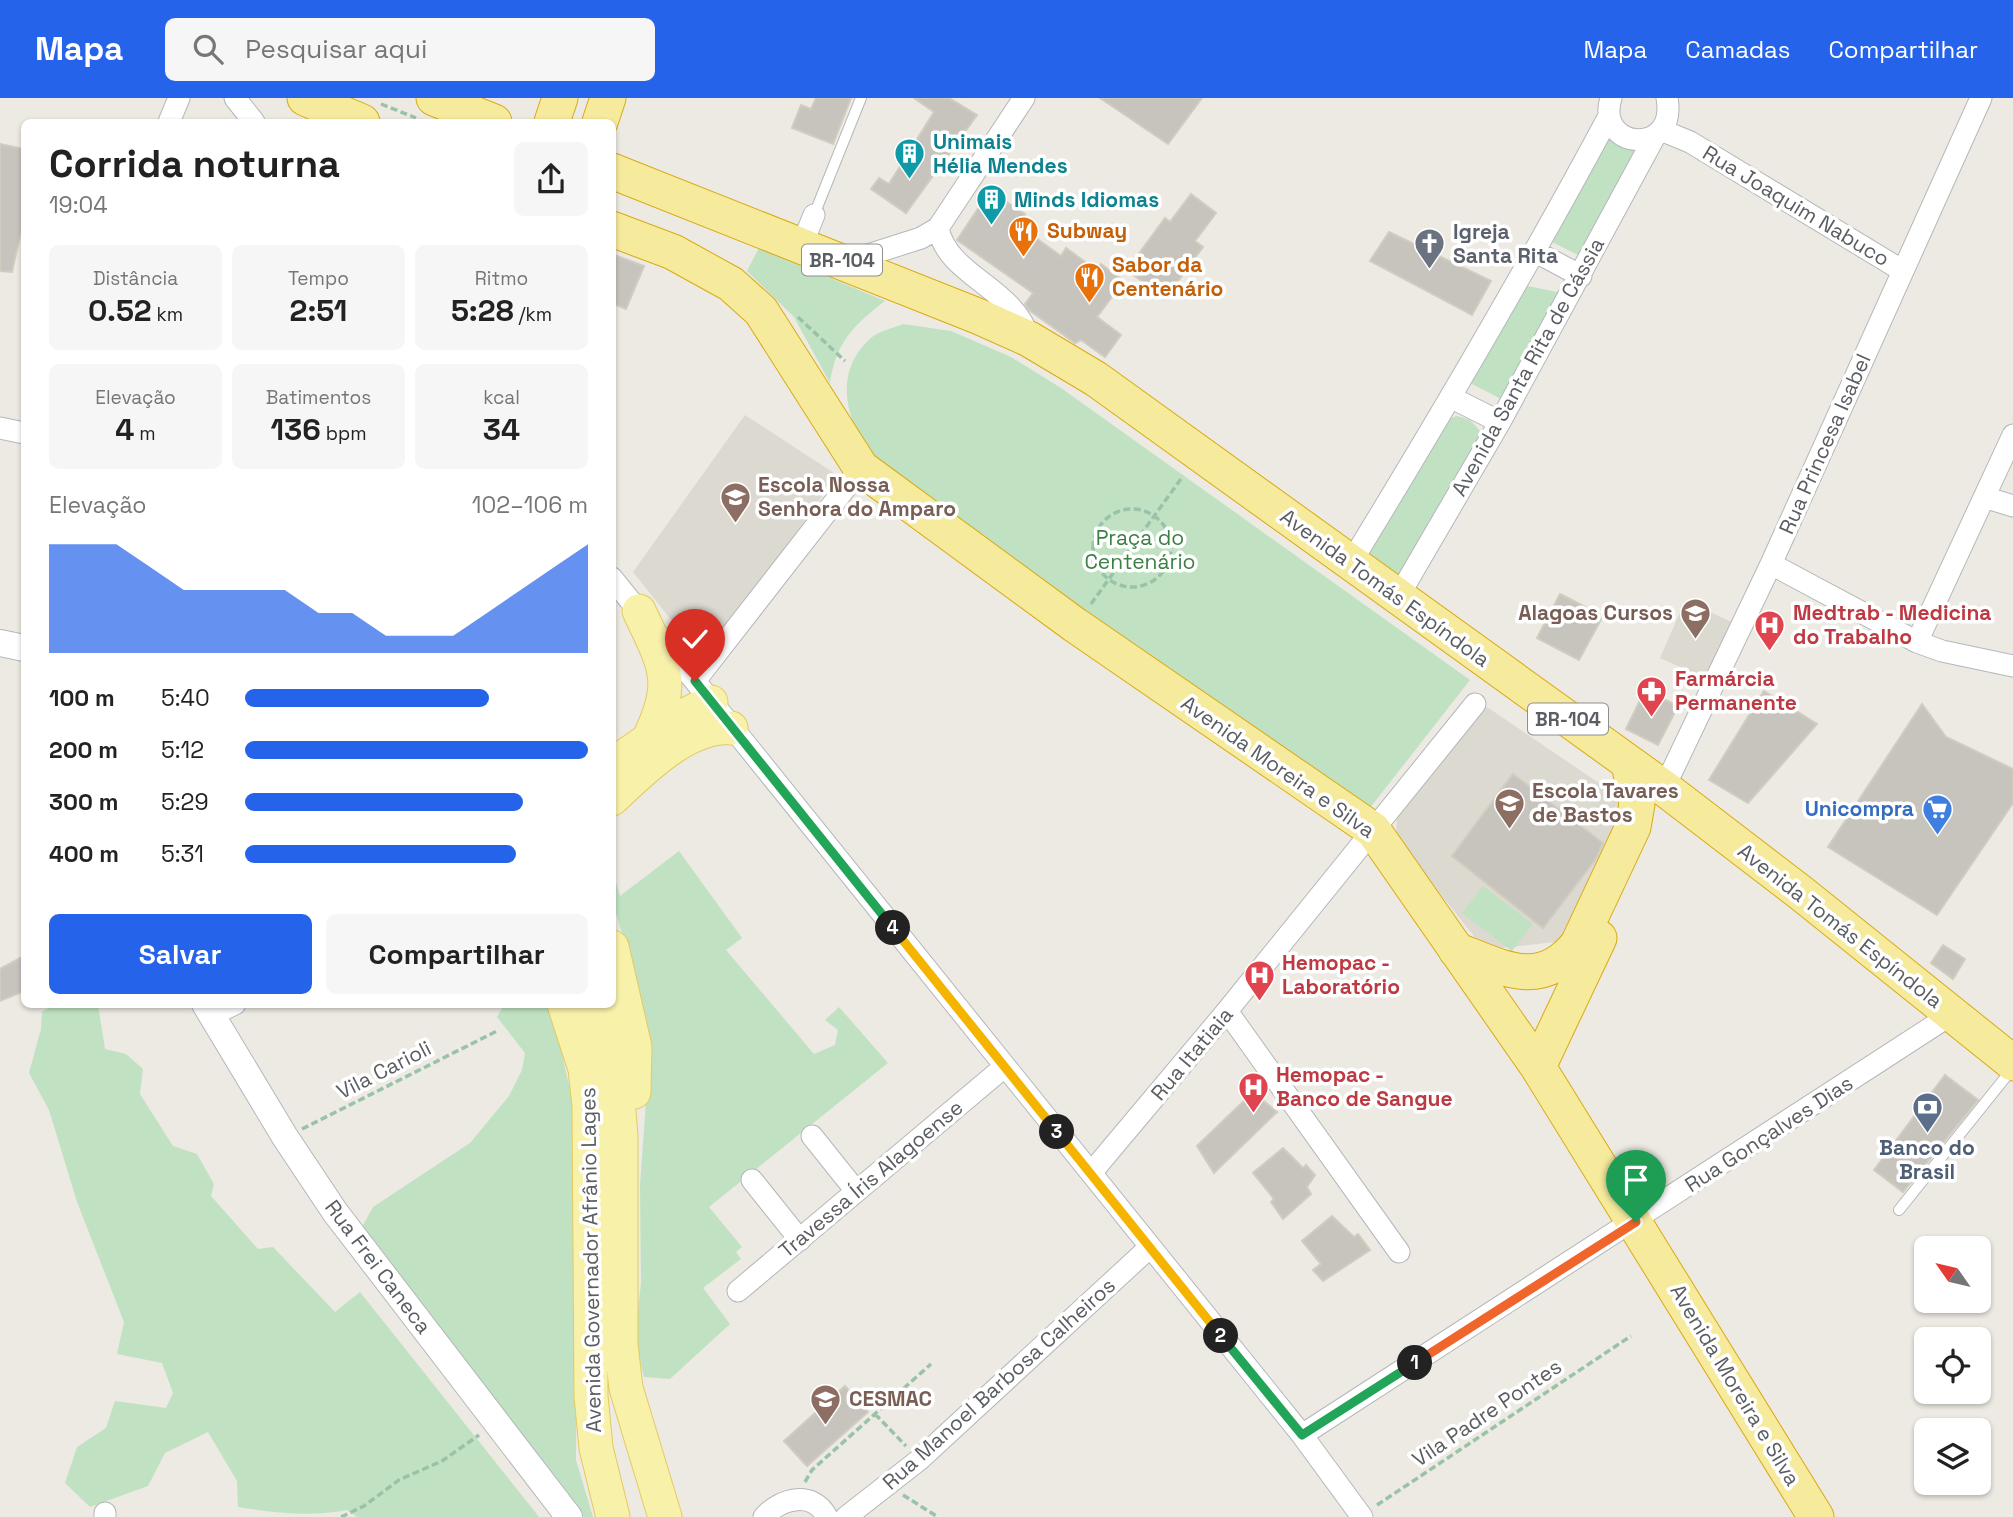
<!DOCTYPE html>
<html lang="pt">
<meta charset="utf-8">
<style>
body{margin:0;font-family:"Space Grotesk",sans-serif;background:#f6f6f6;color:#222;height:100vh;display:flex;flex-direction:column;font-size:26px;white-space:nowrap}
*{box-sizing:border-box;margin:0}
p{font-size:23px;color:#767676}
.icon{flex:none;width:38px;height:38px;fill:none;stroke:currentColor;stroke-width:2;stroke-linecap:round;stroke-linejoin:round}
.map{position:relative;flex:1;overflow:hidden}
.sheet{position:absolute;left:21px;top:21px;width:595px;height:889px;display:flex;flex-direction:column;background:#fff;border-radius:10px;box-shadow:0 2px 5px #0004}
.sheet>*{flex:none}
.needle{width:46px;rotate:304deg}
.buttons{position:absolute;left:1914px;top:1138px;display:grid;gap:14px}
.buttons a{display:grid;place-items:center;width:77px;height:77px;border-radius:10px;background:#fff;box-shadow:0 2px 5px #0004;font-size:35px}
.pin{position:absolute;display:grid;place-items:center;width:60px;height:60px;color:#fff;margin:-72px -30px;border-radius:50% 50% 50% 0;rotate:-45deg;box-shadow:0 0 7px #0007}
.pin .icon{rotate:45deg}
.km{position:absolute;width:35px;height:35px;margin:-18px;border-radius:50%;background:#222;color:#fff;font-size:19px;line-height:35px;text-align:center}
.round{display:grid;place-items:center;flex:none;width:74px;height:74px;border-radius:10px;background:#f6f6f6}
.summary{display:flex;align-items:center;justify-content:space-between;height:119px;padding:0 28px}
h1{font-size:38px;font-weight:800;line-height:52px}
.stats{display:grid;grid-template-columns:repeat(3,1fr);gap:10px;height:119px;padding:7px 28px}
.stats div{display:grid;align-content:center;border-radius:10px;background:#f6f6f6;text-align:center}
.stats b{font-size:30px;font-weight:800}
.stats small{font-size:19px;font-weight:400}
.stats p{font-size:19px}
.chart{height:196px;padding:14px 28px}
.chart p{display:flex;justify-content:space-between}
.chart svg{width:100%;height:126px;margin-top:7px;fill:#2563eb;opacity:.7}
.primary-button{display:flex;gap:14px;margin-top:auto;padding:14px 28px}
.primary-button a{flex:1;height:80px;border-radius:10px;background:#2563eb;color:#fff;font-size:28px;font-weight:800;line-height:80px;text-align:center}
.primary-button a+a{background:#f6f6f6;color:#222}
ul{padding:0 28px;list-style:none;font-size:23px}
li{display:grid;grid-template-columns:112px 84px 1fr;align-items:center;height:52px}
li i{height:18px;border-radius:9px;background:#2563eb}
header{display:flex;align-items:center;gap:42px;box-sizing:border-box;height:98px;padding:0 35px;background:#2563eb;color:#fff}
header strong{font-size:33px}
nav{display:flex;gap:38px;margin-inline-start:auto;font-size:24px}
.search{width:490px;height:63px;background:#f6f6f6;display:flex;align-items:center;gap:18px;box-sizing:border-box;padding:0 24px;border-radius:10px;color:#767676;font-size:26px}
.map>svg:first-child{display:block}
.education{fill:#dbd9d0}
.green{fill:#c0e2c2}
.building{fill:#c7c4be;stroke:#d0ccc0;stroke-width:2}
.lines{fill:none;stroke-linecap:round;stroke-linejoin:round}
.service-casing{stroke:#b4b7bb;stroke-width:12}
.minor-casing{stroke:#b4b7bb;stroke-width:23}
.tertiary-casing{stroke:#b4b7bb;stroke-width:28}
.primary-casing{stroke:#e5ca61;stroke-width:35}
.trunk-casing{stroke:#dbaa12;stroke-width:37}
.path{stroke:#9ac2a8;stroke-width:3.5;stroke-dasharray:7 3.5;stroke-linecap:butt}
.service{stroke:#fff;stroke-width:10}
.minor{stroke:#fff;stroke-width:21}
.tertiary{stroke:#fff;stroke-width:26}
.primary{stroke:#f8f1aa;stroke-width:33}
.trunk{stroke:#f6ea9d;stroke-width:35}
.split-1-casing{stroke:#fff;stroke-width:14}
.split-2-casing{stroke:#fff;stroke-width:14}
.split-3-casing{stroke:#fff;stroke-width:14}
.split-4-casing{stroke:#fff;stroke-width:14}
.split-5-casing{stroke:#fff;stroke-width:14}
.split-1{stroke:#f0652b;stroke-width:9}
.split-2{stroke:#22a559;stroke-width:9}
.split-3{stroke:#f5b400;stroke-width:9}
.split-4{stroke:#f5b400;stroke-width:9}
.split-5{stroke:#22a559;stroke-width:9}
.labels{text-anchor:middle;stroke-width:7;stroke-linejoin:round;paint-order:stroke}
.shield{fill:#fff;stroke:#8c8e90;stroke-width:2}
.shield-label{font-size:19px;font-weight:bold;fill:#5a5d61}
.culture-label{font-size:21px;font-weight:bold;fill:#0d838f;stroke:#fff;text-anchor:start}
.street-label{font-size:21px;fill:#5a5d61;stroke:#fff}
.food-label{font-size:21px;font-weight:bold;fill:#c56008;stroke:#fff;text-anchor:start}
.worship-label{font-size:21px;font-weight:bold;fill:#5b616d;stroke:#fff;text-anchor:start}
.education-label{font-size:21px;font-weight:bold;fill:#785e54;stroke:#fff;text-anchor:start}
.park-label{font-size:21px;fill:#3b7f43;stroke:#fff}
.health-label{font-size:21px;font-weight:bold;fill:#be3a42;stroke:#fff;text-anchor:start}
.shop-label{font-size:21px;font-weight:bold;fill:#366cbe;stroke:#fff;text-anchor:end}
.service-label{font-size:21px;font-weight:bold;fill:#4e5e75;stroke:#fff}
</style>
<header>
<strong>Mapa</strong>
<div class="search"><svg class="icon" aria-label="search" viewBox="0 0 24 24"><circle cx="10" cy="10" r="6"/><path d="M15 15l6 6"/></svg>Pesquisar aqui</div>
<nav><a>Mapa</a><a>Camadas</a><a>Compartilhar</a></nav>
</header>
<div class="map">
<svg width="2013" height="1419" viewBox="0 0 2013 1419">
<rect width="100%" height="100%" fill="#eceae2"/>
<path class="education" d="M745,317L837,377L705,564L633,474Z
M1685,503L1732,524L1707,581L1660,560Z
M1487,609L1621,700L1627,723L1564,843L1485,852L1396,740L1397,716Z"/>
<path class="green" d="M1605,38L1644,50L1584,160L1548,142Z
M759,150L885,203C853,228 836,244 830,285L794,219L747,173Z
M1523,187L1562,195L1503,302L1470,285Z
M903,226L951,233L1011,259L1061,290L1470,582L1366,715L875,362C846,326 831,274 872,239C880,233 893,230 903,226Z
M1457,318L1470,322L1480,333L1479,346L1401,478L1365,453L1444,322Z
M679,753L742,840L726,852L814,956L835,947L838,932L825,922L839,909L888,965L709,1109L742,1149L736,1154L741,1161L703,1190L730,1226L670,1281L644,1279L635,1240L641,1185L640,1087L649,961L640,896L613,805L612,771L620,798Z
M1483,788L1533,826L1512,853L1462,815Z
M55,906L98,907L105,951L126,956L143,971L140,996L173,1048L197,1056L214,1086L211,1098L258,1151L273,1149L335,1214L360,1194L539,1419H357L347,1412C312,1419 274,1415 238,1409L237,1383L208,1334L165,1355L148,1388L90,1409L65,1385L77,1349L106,1330L115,1303L166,1310L173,1295L162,1265L117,1256L124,1224L77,1104L49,1012L29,975L41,931L42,914Z
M504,907H551L577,1023L576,1362L593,1419H584L362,1129L373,1109L470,1045L509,998L522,972L525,955L497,919Z"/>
<path class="building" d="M816,0H851L833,46L792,30L801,7L811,11Z
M914,0H949L977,17L906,115L871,91L879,80L889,86L934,14Z
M1100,0H1202L1168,46Z
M0,46L24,51V134L21,133L12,174L0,173Z
M990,93L1025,116L1018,127L1061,158L1066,150L1096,172L1101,166L1124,183L1097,219L1121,237L1105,259L1081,242L1075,245L1029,212L1025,206L1033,195L957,142Z
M1191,96L1216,115L1195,143L1203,149L1165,201L1127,172L1165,120L1170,124Z
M1389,134L1491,183L1472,217L1370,163Z
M612,156L644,168L626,211L612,205Z
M1560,496L1603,518L1579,562L1537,540Z
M1645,592L1678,608L1658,647L1626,631Z
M1764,593L1817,626L1748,705L1709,682Z
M1922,606L1946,639L2013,671V705L1937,817L1828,749Z
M1513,676L1603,745L1595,762L1543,830L1452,758Z
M1943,847L1965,861L1953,881L1931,865Z
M24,858V893L0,903V871Z
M1945,977L1978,1002L1903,1094L1874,1072Z
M1253,994L1277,1014L1214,1075L1197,1048Z
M1283,1050L1303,1070L1306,1067L1315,1077L1307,1089L1311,1096L1283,1121L1271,1104L1274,1101L1253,1075Z
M1332,1118L1354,1139L1358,1136L1370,1152L1323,1183L1313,1172L1321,1166L1302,1143Z
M845,1288L868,1314L807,1368L784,1343Z"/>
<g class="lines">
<defs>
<path id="service" d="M814,117L861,0
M1899,1112L2013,970"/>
<path id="minor" d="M235,0L254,24
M1611,0C1595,52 1678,59 1667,0
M169,24L179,0
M1661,32L1690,44L1903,173
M938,130C948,179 1015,189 1029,241
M801,149L814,117
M1536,154L1581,178
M846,164L921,140L938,130L1024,0
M1452,300L1500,324
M0,330L24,335
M1984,399L2013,408
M1350,466C1440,319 1527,171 1609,18
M1771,466L1917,544L1942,553L2013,568
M612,480L1302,1337L1362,1419
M1398,499L1500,324L1655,38
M1917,544L2013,337
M695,583L861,370
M1664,690L1771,466L1981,0
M1227,913L1399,1154
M210,918L235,906
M812,1038L856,1093
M1091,1075L1227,913L1475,606
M752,1082L800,1142
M738,1193L1003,970
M1302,1337L1952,916
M105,1419V1415
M764,1419C781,1400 813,1392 827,1419
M846,1419L919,1362L1149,1150"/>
<path id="tertiary" d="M0,545L24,550
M205,906L285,1039L335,1114L569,1419"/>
<path id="primary" d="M639,513C665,568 677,584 648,642
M612,667L679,620L711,604
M612,701C643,672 687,627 731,630
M612,849L635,949L634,994
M564,906L585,971L589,1008L591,1298L596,1350L613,1419
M598,906L615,968L621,1038V1247L626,1290L665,1419"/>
<path id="trunk" d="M305,0L362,24
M434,0L494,24
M552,24L560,0
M600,24L608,0
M612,73L980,219L1029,241L1096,281L1664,690L1801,795L2013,965
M612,131L673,154L731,186L761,213L861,370L1075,527L1373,732L1538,969L1816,1419
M1456,852C1503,870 1541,893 1578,846L1633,729L1637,706L1629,665
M1538,969L1599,840"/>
</defs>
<use href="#service" class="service-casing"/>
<use href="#minor" class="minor-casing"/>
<use href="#tertiary" class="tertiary-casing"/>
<use href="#primary" class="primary-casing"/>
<use href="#trunk" class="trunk-casing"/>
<path class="path" d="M381,6L416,20
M798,219L845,263
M1093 450a39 39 0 1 1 78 0a39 39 0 1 1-78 0Z
M1091,506L1183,378
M302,1031L497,933
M875,1316L906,1348
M805,1384L812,1372L931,1266
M903,1397L938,1419
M1377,1407L1631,1238
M341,1419L364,1408L399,1382L442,1363L479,1337"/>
<use href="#service" class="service"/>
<use href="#minor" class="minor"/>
<use href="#tertiary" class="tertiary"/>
<use href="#primary" class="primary"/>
<use href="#trunk" class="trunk"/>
</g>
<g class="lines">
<defs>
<path id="split-1" d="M1415,1265L1636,1124"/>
<path id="split-2" d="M1221,1238L1302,1337L1415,1265"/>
<path id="split-3" d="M1057,1034L1221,1238"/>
<path id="split-4" d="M893,830L1057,1034"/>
<path id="split-5" d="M695,583L893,830"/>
</defs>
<use href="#split-1" class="split-1-casing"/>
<use href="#split-2" class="split-2-casing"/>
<use href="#split-3" class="split-3-casing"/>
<use href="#split-4" class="split-4-casing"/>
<use href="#split-5" class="split-5-casing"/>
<use href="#split-1" class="split-1"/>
<use href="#split-2" class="split-2"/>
<use href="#split-3" class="split-3"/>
<use href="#split-4" class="split-4"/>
<use href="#split-5" class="split-5"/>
</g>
<defs>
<symbol id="building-pin" viewBox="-11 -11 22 30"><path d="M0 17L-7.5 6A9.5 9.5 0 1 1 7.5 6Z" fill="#0f9aa8" stroke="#fff"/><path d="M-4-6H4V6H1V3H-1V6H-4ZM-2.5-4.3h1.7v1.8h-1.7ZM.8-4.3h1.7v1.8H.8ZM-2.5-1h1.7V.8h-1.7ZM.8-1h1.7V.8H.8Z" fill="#fff"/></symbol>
<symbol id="restaurant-pin" viewBox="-11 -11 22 30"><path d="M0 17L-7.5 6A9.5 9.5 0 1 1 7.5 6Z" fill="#e8710a" stroke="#fff"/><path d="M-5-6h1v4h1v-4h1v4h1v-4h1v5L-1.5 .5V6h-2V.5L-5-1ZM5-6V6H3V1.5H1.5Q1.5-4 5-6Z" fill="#fff"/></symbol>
<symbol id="church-pin" viewBox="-11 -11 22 30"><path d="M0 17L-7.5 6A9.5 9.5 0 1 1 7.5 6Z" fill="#6b7280" stroke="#fff"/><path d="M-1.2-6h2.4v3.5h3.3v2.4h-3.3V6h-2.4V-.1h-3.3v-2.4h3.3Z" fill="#fff"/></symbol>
<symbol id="school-pin" viewBox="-11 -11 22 30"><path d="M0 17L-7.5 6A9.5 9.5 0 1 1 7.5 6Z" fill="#8d6e63" stroke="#fff"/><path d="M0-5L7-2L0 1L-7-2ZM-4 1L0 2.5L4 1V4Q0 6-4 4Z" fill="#fff"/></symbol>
<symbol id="hospital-pin" viewBox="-11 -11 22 30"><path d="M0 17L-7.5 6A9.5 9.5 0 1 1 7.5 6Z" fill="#e0444e" stroke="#fff"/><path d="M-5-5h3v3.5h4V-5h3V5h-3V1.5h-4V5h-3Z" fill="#fff"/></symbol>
<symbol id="pharmacy-pin" viewBox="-11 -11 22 30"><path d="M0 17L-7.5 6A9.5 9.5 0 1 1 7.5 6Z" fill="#e0444e" stroke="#fff"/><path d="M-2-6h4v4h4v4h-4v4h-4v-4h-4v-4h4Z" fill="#fff"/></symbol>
<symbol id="supermarket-pin" viewBox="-11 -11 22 30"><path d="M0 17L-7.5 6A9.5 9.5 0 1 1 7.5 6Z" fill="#3f7fe0" stroke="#fff"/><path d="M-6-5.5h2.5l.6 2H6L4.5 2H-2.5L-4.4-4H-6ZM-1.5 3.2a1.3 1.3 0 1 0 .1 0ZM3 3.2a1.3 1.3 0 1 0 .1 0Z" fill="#fff"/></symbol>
<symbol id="bank-pin" viewBox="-11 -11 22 30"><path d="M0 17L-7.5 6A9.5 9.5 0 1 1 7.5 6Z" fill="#5c6f8a" stroke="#fff"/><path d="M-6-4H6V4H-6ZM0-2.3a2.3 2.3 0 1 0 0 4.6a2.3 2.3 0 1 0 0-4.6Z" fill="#fff"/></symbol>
<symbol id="university-pin" viewBox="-11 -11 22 30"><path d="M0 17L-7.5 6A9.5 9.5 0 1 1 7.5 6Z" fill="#8d6e63" stroke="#fff"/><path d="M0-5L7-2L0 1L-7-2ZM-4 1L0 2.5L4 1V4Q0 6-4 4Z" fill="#fff"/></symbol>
</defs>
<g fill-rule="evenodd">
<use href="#building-pin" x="892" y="38" width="35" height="47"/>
<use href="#building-pin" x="974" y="84" width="35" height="47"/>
<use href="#restaurant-pin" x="1006" y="116" width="35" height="47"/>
<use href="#church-pin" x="1412" y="128" width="35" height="47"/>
<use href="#restaurant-pin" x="1072" y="162" width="35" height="47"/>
<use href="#school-pin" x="718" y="382" width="35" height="47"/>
<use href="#school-pin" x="1678" y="498" width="35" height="47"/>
<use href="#hospital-pin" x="1752" y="510" width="35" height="47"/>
<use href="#pharmacy-pin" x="1634" y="576" width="35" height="47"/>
<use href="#school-pin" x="1492" y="688" width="35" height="47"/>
<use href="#supermarket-pin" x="1920" y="694" width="35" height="47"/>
<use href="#hospital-pin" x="1242" y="860" width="35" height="47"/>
<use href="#hospital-pin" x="1236" y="972" width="35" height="47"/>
<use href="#bank-pin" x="1910" y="992" width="35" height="47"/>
<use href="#university-pin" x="808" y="1284" width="35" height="47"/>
</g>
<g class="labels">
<g class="shield">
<rect x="802" y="146.5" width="80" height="31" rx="5"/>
<rect x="1528" y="605.5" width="80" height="31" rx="5"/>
</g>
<g class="shield-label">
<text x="842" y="169">BR-104</text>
<text x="1568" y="628">BR-104</text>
</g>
<g class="culture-label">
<text x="933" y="51">Unimais<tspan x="933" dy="24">Hélia Mendes</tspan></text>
<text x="1014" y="109">Minds Idiomas</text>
</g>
<g class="street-label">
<text transform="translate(1796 108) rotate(31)" y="7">Rua Joaquim Nabuco</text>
<text transform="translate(1528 269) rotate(-61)" y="7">Avenida Santa Rita de Cássia</text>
<text transform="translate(1825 346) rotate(-66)" y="7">Rua Princesa Isabel</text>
<text transform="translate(1385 490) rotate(36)" y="7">Avenida Tomás Espíndola</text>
<text transform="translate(1278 669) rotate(35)" y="7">Avenida Moreira e Silva</text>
<text transform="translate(1840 828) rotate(38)" y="7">Avenida Tomás Espíndola</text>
<text transform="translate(1192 956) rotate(-50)" y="7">Rua Itatiaia</text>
<text transform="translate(384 972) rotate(-27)" y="7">Vila Carioli</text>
<text transform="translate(1769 1036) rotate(-33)" y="7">Rua Gonçalves Dias</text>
<text transform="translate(871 1081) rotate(-40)" y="7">Travessa Íris Alagoense</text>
<text transform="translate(591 1162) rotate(-91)" y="7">Avenida Governador Afrânio Lages</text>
<text transform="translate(378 1169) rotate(53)" y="7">Rua Frei Caneca</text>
<text transform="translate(999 1286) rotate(-42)" y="7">Rua Manoel Barbosa Calheiros</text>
<text transform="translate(1735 1287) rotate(59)" y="7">Avenida Moreira e Silva</text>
<text transform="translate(1487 1315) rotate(-34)" y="7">Vila Padre Pontes</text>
</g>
<g class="food-label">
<text x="1047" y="140">Subway</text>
<text x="1112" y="174">Sabor da<tspan x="1112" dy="24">Centenário</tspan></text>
</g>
<g class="worship-label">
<text x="1453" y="141">Igreja<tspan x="1453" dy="24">Santa Rita</tspan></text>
</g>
<g class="education-label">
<text x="758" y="394">Escola Nossa<tspan x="758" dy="24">Senhora do Amparo</tspan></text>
<text x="1673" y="522" text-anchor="end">Alagoas Cursos</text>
<text x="1532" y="700">Escola Tavares<tspan x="1532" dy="24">de Bastos</tspan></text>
<text x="849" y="1308">CESMAC</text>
</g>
<g class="park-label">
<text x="1140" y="447">Praça do<tspan x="1140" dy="24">Centenário</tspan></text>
</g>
<g class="health-label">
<text x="1793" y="522">Medtrab - Medicina<tspan x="1793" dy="24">do Trabalho</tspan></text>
<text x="1675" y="588">Farmárcia<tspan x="1675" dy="24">Permanente</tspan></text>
<text x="1282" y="872">Hemopac -<tspan x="1282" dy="24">Laboratório</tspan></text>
<text x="1276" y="984">Hemopac -<tspan x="1276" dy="24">Banco de Sangue</tspan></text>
</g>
<g class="shop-label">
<text x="1914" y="718">Unicompra</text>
</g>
<g class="service-label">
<text x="1927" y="1057">Banco do<tspan x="1927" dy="24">Brasil</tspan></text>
</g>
</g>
</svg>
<div class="buttons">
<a><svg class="needle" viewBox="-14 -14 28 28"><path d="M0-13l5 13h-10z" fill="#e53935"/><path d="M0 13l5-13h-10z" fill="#767676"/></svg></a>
<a><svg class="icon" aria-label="locate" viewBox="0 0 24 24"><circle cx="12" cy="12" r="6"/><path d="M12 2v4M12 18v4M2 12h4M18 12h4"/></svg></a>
<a><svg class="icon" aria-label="layers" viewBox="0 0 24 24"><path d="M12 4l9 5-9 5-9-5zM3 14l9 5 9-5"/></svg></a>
</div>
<div class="pin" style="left:1636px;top:1124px;background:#1e9e55"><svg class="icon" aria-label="arrive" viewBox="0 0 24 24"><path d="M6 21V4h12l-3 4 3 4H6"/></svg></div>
<div class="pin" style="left:695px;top:583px;background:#d93025"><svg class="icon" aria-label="check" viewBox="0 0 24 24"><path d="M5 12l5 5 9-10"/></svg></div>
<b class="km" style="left:1415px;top:1265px">1</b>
<b class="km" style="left:1221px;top:1238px">2</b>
<b class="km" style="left:1057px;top:1034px">3</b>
<b class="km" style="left:893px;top:830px">4</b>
<section class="sheet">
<div class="summary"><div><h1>Corrida noturna</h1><p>19:04</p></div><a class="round"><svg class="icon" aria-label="share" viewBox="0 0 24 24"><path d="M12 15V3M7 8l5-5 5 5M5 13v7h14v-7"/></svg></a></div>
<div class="stats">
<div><p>Distância</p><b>0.52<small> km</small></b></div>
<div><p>Tempo</p><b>2:51</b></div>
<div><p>Ritmo</p><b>5:28<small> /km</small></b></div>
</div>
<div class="stats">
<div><p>Elevação</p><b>4<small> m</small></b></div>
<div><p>Batimentos</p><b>136<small> bpm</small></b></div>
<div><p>kcal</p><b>34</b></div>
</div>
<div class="chart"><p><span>Elevação</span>102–106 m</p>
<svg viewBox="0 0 160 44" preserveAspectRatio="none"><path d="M0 44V6L10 6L20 6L30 14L40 22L50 22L60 22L70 22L80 30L90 30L100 38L110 38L120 38L130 30L140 22L150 14L160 6V44z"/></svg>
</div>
<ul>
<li><b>100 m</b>5:40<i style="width:71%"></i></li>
<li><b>200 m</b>5:12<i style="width:100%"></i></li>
<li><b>300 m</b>5:29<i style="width:81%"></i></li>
<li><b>400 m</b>5:31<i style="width:79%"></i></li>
</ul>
<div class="primary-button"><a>Salvar</a><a>Compartilhar</a></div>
</section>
</div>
